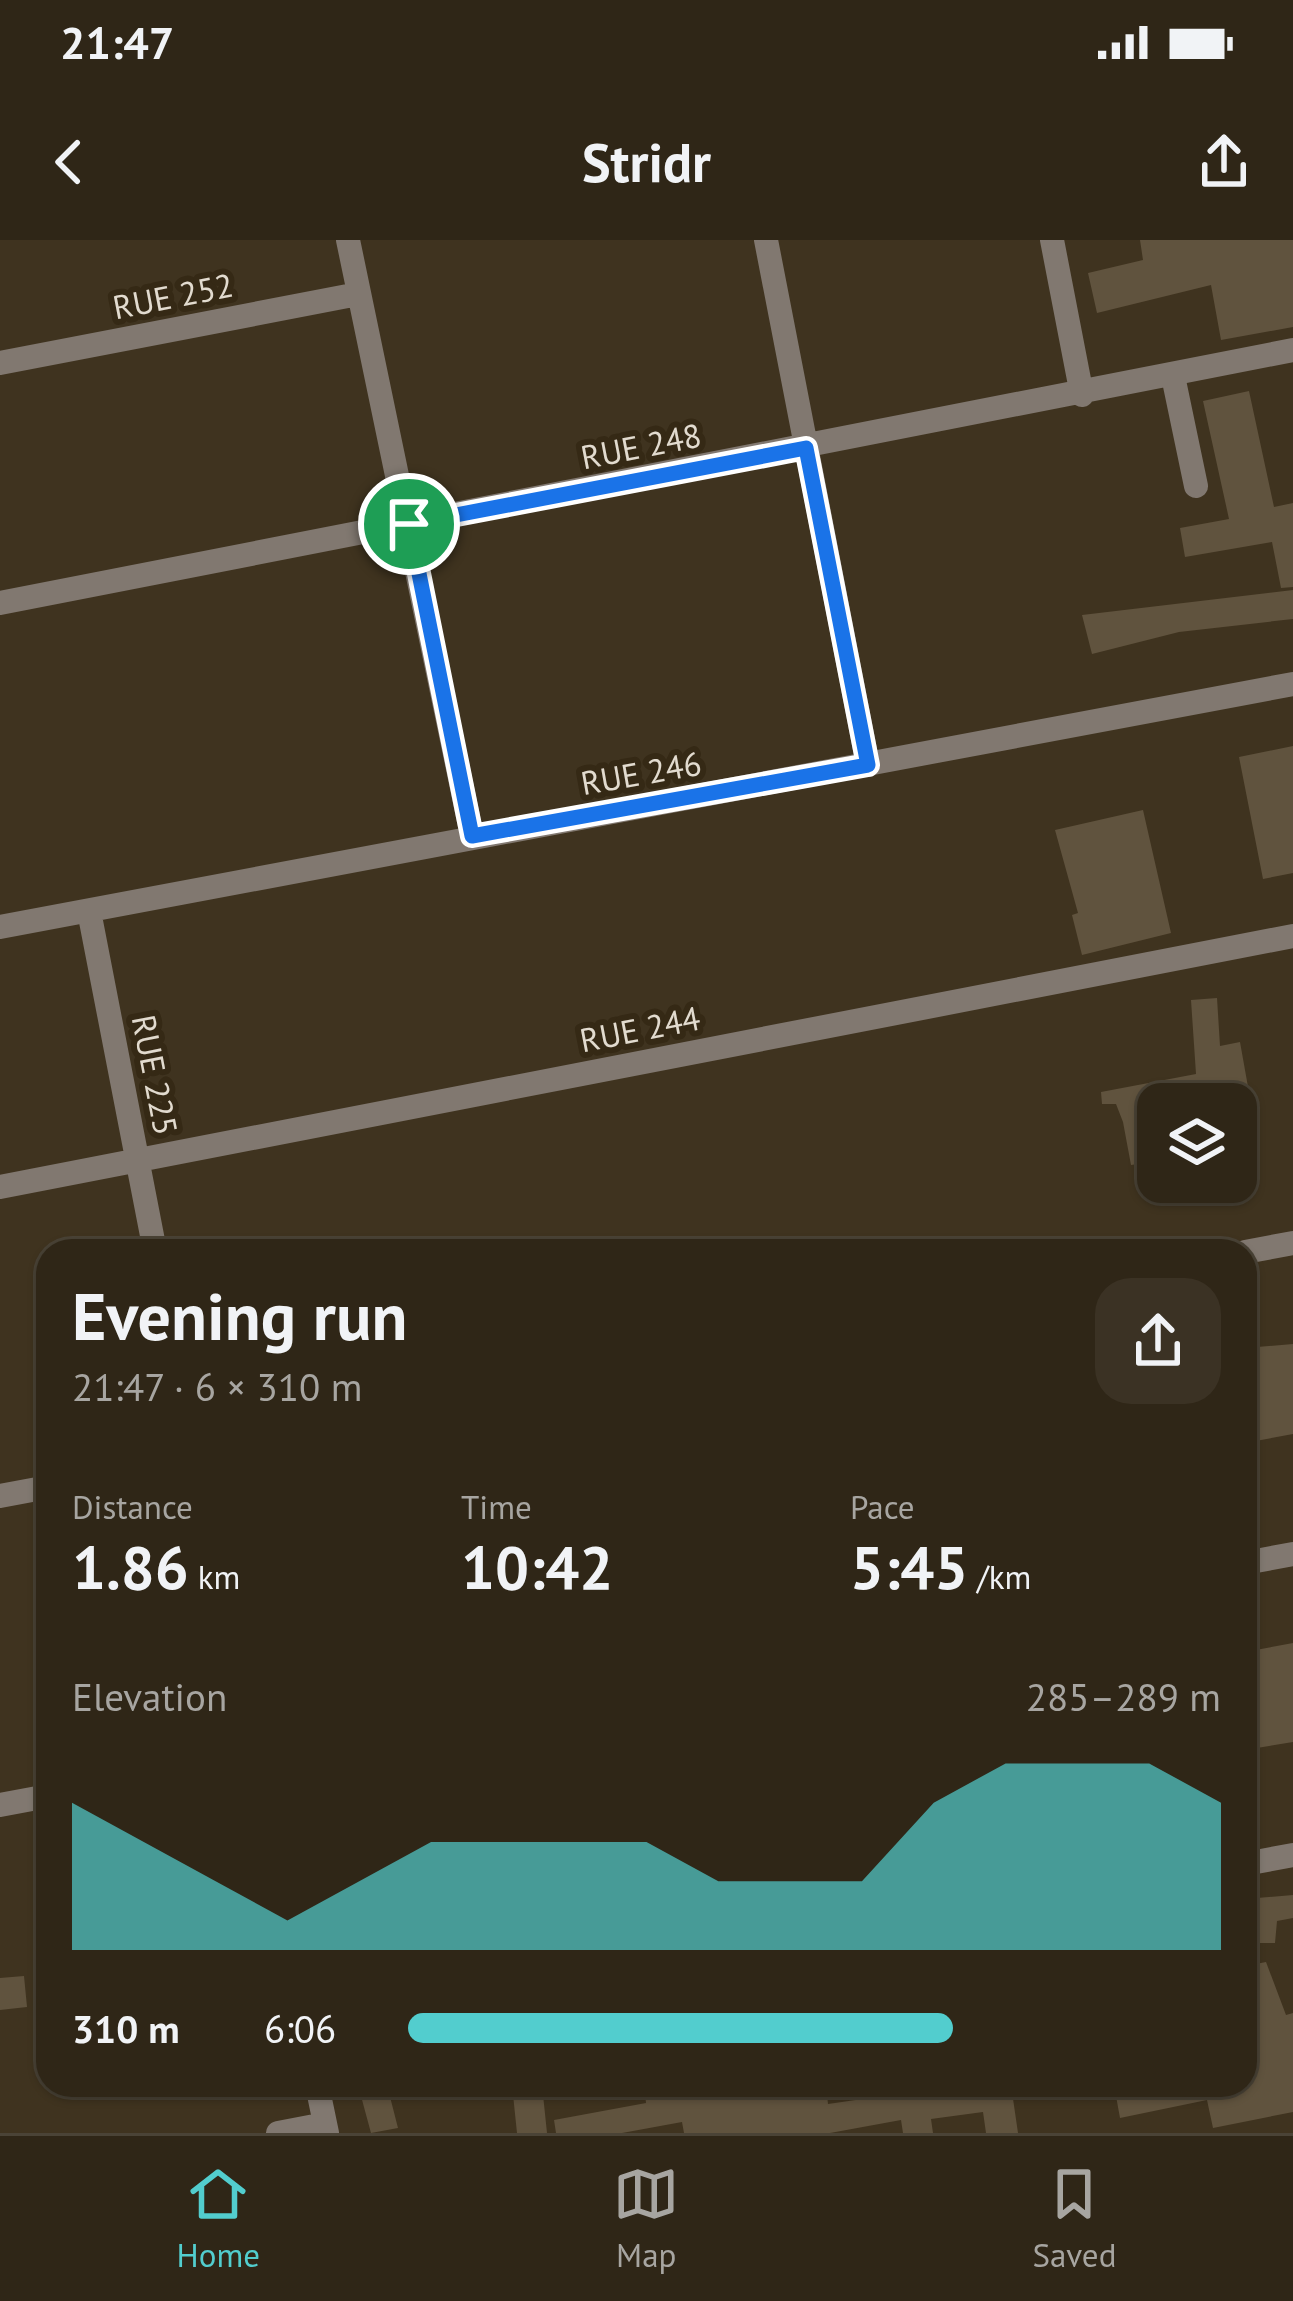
<!DOCTYPE html>
<meta charset="utf-8">
<style>
body{margin:0;font-family:"PT Sans",sans-serif;background:#3b3224;color:#f1f3f6;height:100vh;display:flex;flex-direction:column;font-size:45px;white-space:nowrap}
*{box-sizing:border-box;margin:0}
p{font-size:39px;color:#a7a5a1}
.icon{flex:none;width:66px;height:66px;fill:none;stroke:currentColor;stroke-width:2;stroke-linecap:round;stroke-linejoin:round}
.map{position:relative;flex:1;overflow:hidden}
.sheet{position:absolute;left:36px;top:999px;width:1221px;height:858px;display:flex;flex-direction:column;background:#2f2617;border-radius:36px;box-shadow:0 3px 9px #0004,0 0 0 3px #4a4336}
.sheet>*{flex:none}
.fabs{position:absolute;left:1137px;top:843px;display:grid;gap:24px}
.fabs a{display:grid;place-items:center;width:120px;height:120px;border-radius:24px;background:#2f2617;box-shadow:0 3px 9px #0004,0 0 0 3px #4a4336;font-size:60px}
.pin{position:absolute;display:grid;place-items:center;width:102px;height:102px;color:#fff;margin:-51px;border:6px solid #fff;border-radius:50%;box-shadow:0 3px 12px #0007}
.round{display:grid;place-items:center;flex:none;width:126px;height:126px;border-radius:36px;background:#3b3224}
.summary{display:flex;align-items:center;justify-content:space-between;height:204px;padding:0 36px}
h1{font-size:66px;font-weight:600;line-height:90px}
.stats{display:grid;grid-template-columns:repeat(3,1fr);gap:18px;height:204px;padding:12px 36px}
.stats div{display:grid;align-content:center}
.stats b{font-size:60px;font-weight:600}
.stats small{font-size:33px;font-weight:400}
.stats p{font-size:33px}
.chart{height:336px;padding:24px 36px}
.chart p{display:flex;justify-content:space-between}
.chart svg{width:100%;height:216px;margin-top:12px;fill:#52cdce;opacity:.7}
ul{padding:0 36px;list-style:none;font-size:39px}
li{display:grid;grid-template-columns:192px 144px 1fr;align-items:center;height:90px}
li i{height:30px;border-radius:15px;background:#52cdce}
.status{display:flex;justify-content:space-between;align-items:center;height:84px;padding:0 60px;background:#2f2617;direction:ltr}
.status svg{height:33px;fill:currentColor}
header{display:flex;justify-content:space-between;align-items:center;height:156px;padding:0 36px;background:#2f2617;font-size:54px;font-weight:600}
.tabs{display:flex;justify-content:space-around;align-items:center;height:168px;border-top:3px solid #4a4336;background:#2f2617;font-size:33px;color:#a7a5a1}
.tabs a{display:grid;justify-items:center;gap:6px}
.tabs .current{color:#52cdce}
.map>svg:first-child{display:block}
.building{fill:#60533e}
.lines{fill:none;stroke-linecap:round;stroke-linejoin:round}
.minor{stroke:#817870;stroke-width:24}
.route-casing{stroke:#fff;stroke-width:24}
.route{stroke:#1a73e8;stroke-width:15}
.labels{text-anchor:middle;stroke-width:12;stroke-linejoin:round;paint-order:stroke}
.street-label{font-size:33px;fill:#e2dbcf;stroke:#352915}
</style>
<div class="status"><b>21:47</b><svg viewBox="0 0 49 12"><path d="M0 12V9h3v3zM5 12V6h3v6zM10 12V3h3v9zM15 12V0h3v12zM26 1h20v11H26zM47 4h2v5h-2z"/></svg></div>
<header><svg class="icon" aria-label="back" viewBox="0 0 24 24"><path d="M15 5l-7 7 7 7"/></svg>Stridr<svg class="icon" aria-label="share" viewBox="0 0 24 24"><path d="M12 15V3M7 8l5-5 5 5M5 13v7h14v-7"/></svg></header>
<div class="map">
<svg width="1293" height="1893" viewBox="0 0 1293 1893">
<rect width="100%" height="100%" fill="#3f331f"/>
<path class="building" d="M1140,0H1293V87L1221,100L1211,45L1097,73L1088,33L1143,20Z
M1249,151L1274,267L1293,263V347L1281,348L1272,302L1185,317L1180,288L1229,279L1203,161Z
M1293,350V379L1179,392L1092,414L1082,375Z
M1293,506V633L1263,639L1239,517Z
M1143,570L1171,693L1082,715L1072,675L1078,673L1055,590Z
M1217,758L1220,806L1240,802L1250,858L1158,864V921L1131,925L1123,882L1116,864H1102L1101,852L1196,834L1191,760Z
M1293,1104V1194L1245,1203V1108Z
M1293,1403V1502L1245,1510V1412Z
M1293,1655V1678L1277,1681L1275,1703H1249L1245,1659Z
M1266,1722L1286,1775L1293,1773V1872L1213,1888L1207,1860L1120,1878L1114,1845H1245V1726Z
M24,1736L27,1767L0,1770V1738Z
M358,1845H387L398,1888L371,1893Z
M512,1845H542L547,1893H517Z
M644,1845H826L828,1864L959,1845H1011L1018,1893H986L983,1872L931,1879L933,1893H903L901,1880L830,1893H684L682,1882L622,1893H556L554,1880L646,1863Z"/>
<g class="lines">
<path class="minor" d="M348,0L472,596
M766,0L868,525
M1052,0L1082,155
M0,123L358,54
M1173,136L1196,246
M0,363L1293,110
M89,671L155,1011
M0,687L1293,444
M0,947L1293,696
M1245,1012L1293,1003
M0,1256L48,1247
M1245,1323L1293,1314
M0,1565L48,1556
M1245,1624L1293,1615
M317,1845L327,1893
M278,1893L325,1884"/>
</g>
<g class="lines">
<defs>
<path id="route" d="M806,208L868,525L472,596L409,284Z"/>
</defs>
<use href="#route" class="route-casing"/>
<use href="#route" class="route"/>
</g>
<g class="labels">
<g class="street-label">
<text transform="translate(173 56) rotate(-11)" y="12">RUE 252</text>
<text transform="translate(641 206) rotate(-11)" y="12">RUE 248</text>
<text transform="translate(641 533) rotate(-10)" y="12">RUE 246</text>
<text transform="translate(640 789) rotate(-11)" y="12">RUE 244</text>
<text transform="translate(155 835) rotate(79)" y="12">RUE 225</text>
</g>
</g>
</svg>
<div class="fabs">
<a><svg class="icon" aria-label="layers" viewBox="0 0 24 24"><path d="M12 4l9 5-9 5-9-5zM3 14l9 5 9-5"/></svg></a>
</div>
<div class="pin" style="left:409px;top:284px;background:#1e9e55"><svg class="icon" aria-label="arrive" viewBox="0 0 24 24"><path d="M6 21V4h12l-3 4 3 4H6"/></svg></div>
<section class="sheet">
<div class="summary"><div><h1>Evening run</h1><p>21:47 · 6 × 310 m</p></div><a class="round"><svg class="icon" aria-label="share" viewBox="0 0 24 24"><path d="M12 15V3M7 8l5-5 5 5M5 13v7h14v-7"/></svg></a></div>
<div class="stats">
<div><p>Distance</p><b>1.86<small> km</small></b></div>
<div><p>Time</p><b>10:42</b></div>
<div><p>Pace</p><b>5:45<small> /km</small></b></div>
</div>
<div class="chart"><p><span>Elevation</span>285–289 m</p>
<svg viewBox="0 0 160 44" preserveAspectRatio="none"><path d="M0 44V14L10 22L20 30L30 38L40 30L50 22L60 22L70 22L80 22L90 30L100 30L110 30L120 14L130 6L140 6L150 6L160 14V44z"/></svg>
</div>
<ul>
<li><b>310 m</b>6:06<i style="width:67%"></i></li>
</ul>
</section>
</div>
<nav class="tabs">
<a class="current"><svg class="icon" aria-label="home" viewBox="0 0 24 24"><path d="M3 11l9-7 9 7M6 9v11h12V9"/></svg>Home</a>
<a><svg class="icon" aria-label="map" viewBox="0 0 24 24"><path d="M3 6l6-2 6 2 6-2v14l-6 2-6-2-6 2zM9 4v14M15 6v14"/></svg>Map</a>
<a><svg class="icon" aria-label="saved" viewBox="0 0 24 24"><path d="M7 4h10v16l-5-4-5 4z"/></svg>Saved</a>
</nav>
